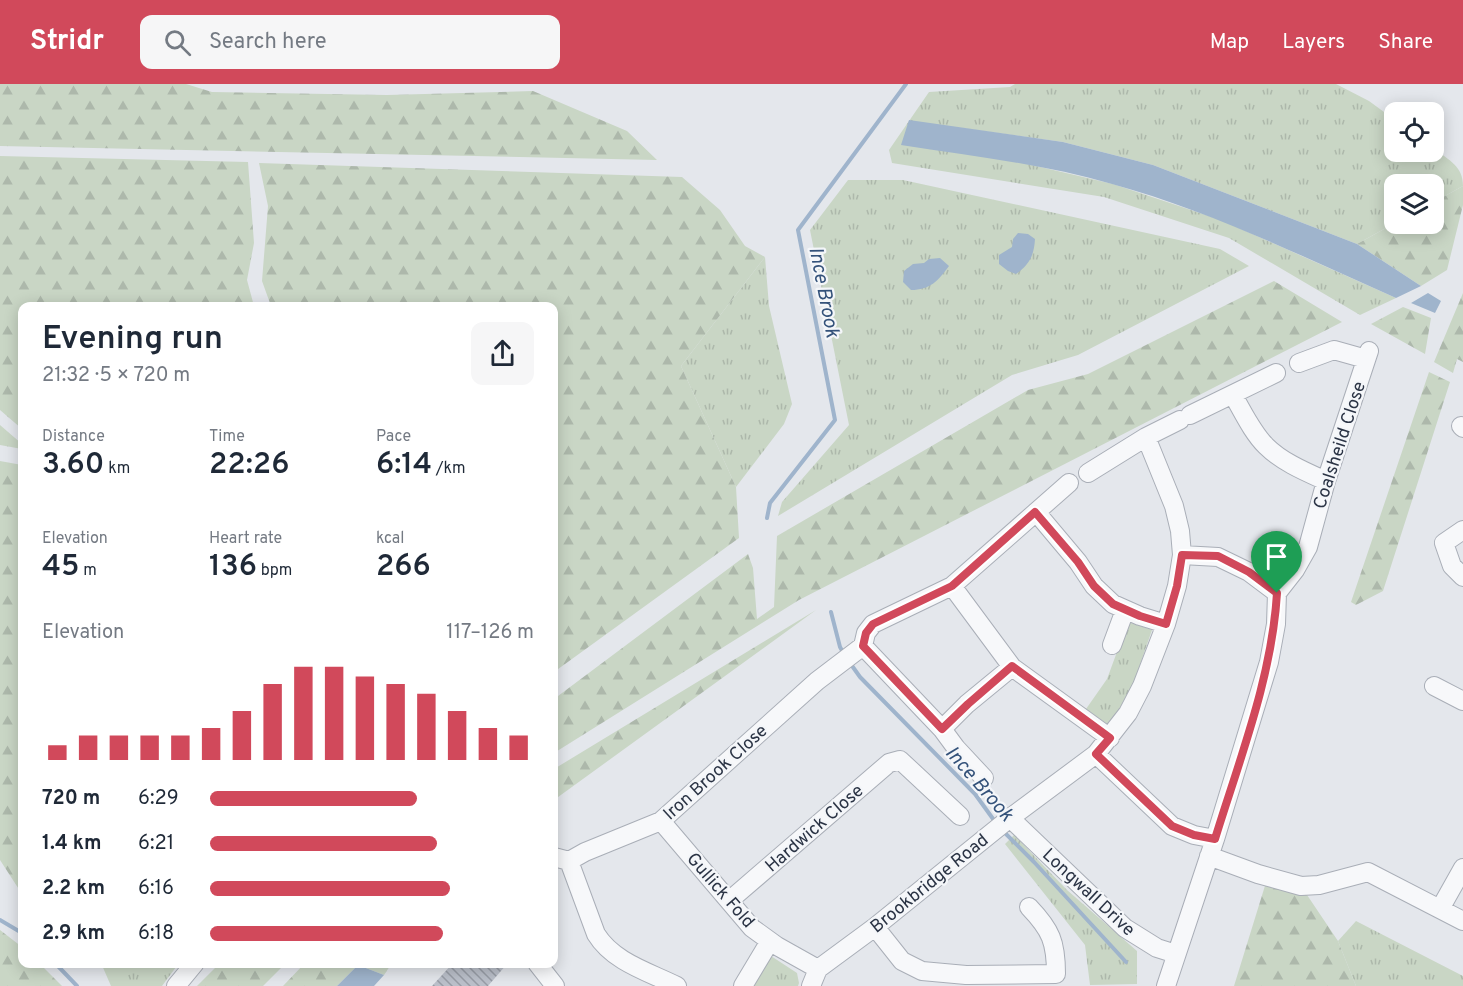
<!DOCTYPE html>
<meta charset="utf-8">
<style>
body{margin:0;font-family:Overpass,sans-serif;background:#f6f6f7;color:#1f2937;height:100vh;display:flex;flex-direction:column;font-size:22px;white-space:nowrap}
*{box-sizing:border-box;margin:0}
p{font-size:20px;color:#747a83}
.icon{flex:none;width:33px;height:33px;fill:none;stroke:currentColor;stroke-width:2;stroke-linecap:round;stroke-linejoin:round}
.map{position:relative;flex:1;overflow:hidden}
.panel{position:absolute;left:18px;top:218px;width:540px;height:666px;display:flex;flex-direction:column;background:#fff;border-radius:12px;box-shadow:0 3px 15px #0003}
.panel>*{flex:none}
.controls{position:absolute;left:1384px;top:18px;display:grid;gap:12px}
.controls a{display:grid;place-items:center;width:60px;height:60px;border-radius:12px;background:#fff;box-shadow:0 3px 15px #0003;font-size:30px}
.pin{position:absolute;display:grid;place-items:center;width:51px;height:51px;color:#fff;margin:-62px -26px;border-radius:50% 50% 50% 0;rotate:-45deg;box-shadow:0 0 6px #0007}
.pin .icon{rotate:45deg}
.round{display:grid;place-items:center;flex:none;width:63px;height:63px;border-radius:12px;background:#f6f6f7}
.head{display:flex;align-items:center;justify-content:space-between;height:102px;padding:0 24px}
h1{font-size:33px;font-weight:600;line-height:45px}
.stats{display:grid;grid-template-columns:repeat(3,1fr);gap:9px;height:102px;padding:6px 24px}
.stats div{display:grid;align-content:center}
.stats b{font-size:30px;font-weight:600}
.stats small{font-size:16px;font-weight:400}
.stats p{font-size:16px}
.chart{height:168px;padding:12px 24px}
.chart p{display:flex;justify-content:space-between}
.chart svg{width:100%;height:108px;margin-top:6px;stroke:#d1495b;stroke-width:6}
ul{padding:0 24px;list-style:none;font-size:20px}
li{display:grid;grid-template-columns:96px 72px 1fr;align-items:center;height:45px}
li i{height:15px;border-radius:8px;background:#d1495b}
header{display:flex;align-items:center;gap:36px;box-sizing:border-box;height:84px;padding:0 30px;background:#d1495b;color:#fff}
header strong{font-size:28px}
nav{display:flex;gap:33px;margin-inline-start:auto;font-size:21px}
.search{width:420px;height:54px;background:#f6f6f7;display:flex;align-items:center;gap:15px;box-sizing:border-box;padding:0 21px;border-radius:12px;color:#747a83;font-size:22px}
.map>svg:first-child{display:block}
.grass{fill:url(#grass-tufts)}
.forest{fill:url(#forest-firs)}
.water{fill:#9fb4cc}
.lines{fill:none;stroke-linecap:round;stroke-linejoin:round}
.stream{stroke:#9fb4cc;stroke-width:4}
.building{fill:url(#building-back-hatch)}
.minor-casing{stroke:#a9aeb7;stroke-width:20}
.minor{stroke:#f7f8fa;stroke-width:18}
.route-casing{stroke:#fff;stroke-width:12}
.route{stroke:#d1495b;stroke-width:8}
.labels{text-anchor:middle;stroke-width:4.5;stroke-linejoin:round;paint-order:stroke}
.street-label{font-size:18px;fill:#2b3445;stroke:#f4f6f9}
.water-label{font-size:20px;font-style:italic;fill:#34527a;stroke:#f4f6f9}
</style>
<header>
<strong>Stridr</strong>
<div class="search"><svg class="icon" aria-label="search" viewBox="0 0 24 24"><circle cx="10" cy="10" r="6"/><path d="M15 15l6 6"/></svg>Search here</div>
<nav><a>Map</a><a>Layers</a><a>Share</a></nav>
</header>
<div class="map">
<svg width="1463" height="902" viewBox="0 0 1463 902">
<defs>
<pattern id="grass-tufts" width="24" height="20" patternUnits="userSpaceOnUse" patternTransform="scale(1.5)"><rect width="24" height="20" fill="#c9d6c5"/><path d="M3 7l-1-3M5 7V3M7 7l1-3M15 17l-1-3M17 17v-4M19 17l1-3" fill="none" stroke="#adb8ab"/></pattern>
<pattern id="forest-firs" width="22" height="20" patternUnits="userSpaceOnUse" patternTransform="scale(1.5)"><rect width="22" height="20" fill="#c9d6c5"/><path d="M5 1l3.5 6h-7zM16 11l3.5 6h-7z" fill="#adb8ab"/></pattern>
<pattern id="building-back-hatch" width="6" height="6" patternUnits="userSpaceOnUse" patternTransform="scale(1.5)"><rect width="6" height="6" fill="#bbc0ca"/><path d="M-1 5l2 2M0 0l6 6M5-1l2 2" fill="none" stroke="#989da6"/></pattern>
</defs>
<rect width="100%" height="100%" fill="#e4e7ec"/>
<path class="grass" d="M1015,0H1336L1369,17L1395,36V68H1434V65C1449,76 1463,82 1463,102L1434,118V100H1395V139L1357,160L1153,81L1063,58L909,37L1032,81L1113,100L1221,136L1396,214L1360,231L1229,154L1104,113L892,79L889,66L929,8L1010,3Z
M848,96H903L1220,165L1249,182L1078,271L1012,291L778,432L782,418L849,341L810,146Z
M765,173L769,222L792,320L784,340L736,403L681,282Z
M1128,538L1152,546L1134,598L1110,642L1086,625L1107,595Z
M1014,751L1067,806L1137,867V900L1090,901L1085,861L1005,760Z
M1356,837L1463,892V902H1356L1338,857Z
M771,872L797,889L799,899L798,902H752Z
M101,879H179L162,902H111Z"/>
<path class="forest" d="M0,0H186L212,8L387,11L533,7L627,47L657,76L0,62Z
M0,72L248,78L254,159L247,196L254,222H22V345L0,326Z
M259,79L682,93L720,126L745,162L765,173L681,282L736,403L739,454L554,588V222H271L262,197L268,122Z
M1463,102V121L1447,186L1421,202L1357,160L1395,139L1434,140V118Z
M1274,197L1342,238L799,516L554,669V615L748,470L753,484L757,535L774,523L777,452L1028,306L1088,290Z
M1463,209V278L1457,275L1453,289L1434,278Z
M1403,223L1431,234L1425,270L1371,240Z
M1429,288L1450,298L1383,507L1356,521L1351,518Z
M0,341L22,360V365L0,361Z
M0,377L22,381V810L0,776Z
M816,526L554,716V685Z
M1268,792L1301,802L1338,857L1356,902H1234Z
M0,846L22,863V879H39L62,902H0Z
M220,879H286L263,902H197Z
M305,879H392L384,891L358,881L337,902H283Z"/>
<path class="water" d="M909,36L1063,58L1153,81L1357,160L1421,202L1396,214C1303,173 1211,127 1112,100C1043,80 972,72 901,61Z
M1018,149L1028,150L1035,155C1034,172 1029,181 1016,190L1008,187L999,180V171L1012,163L1013,155Z
M940,174L949,182C938,197 930,206 911,206L903,198L904,187L913,180L924,179L929,175Z
M1428,209L1441,217L1435,229L1411,219Z
M358,881L384,891L374,902H337Z"/>
<g class="lines">
<path class="stream" d="M767,434L770,419L835,336L798,146L906,0
M831,528L840,563L844,570
M850,579L860,593L975,710L996,739
M1003,747L1034,778L1126,878
M0,836L22,849
M55,879L77,902"/>
</g>
<path class="building" d="M453,879H505L507,880L488,902H432Z"/>
<g class="lines">
<defs>
<path id="minor" d="M1299,279L1334,266L1366,275
M1233,311C1243,328 1252,348 1266,362C1282,378 1306,388 1326,397
M1190,331L1276,289
M1461,342L1463,344
M1088,389L1146,353L1180,336
M1036,428L1078,478L1094,502L1113,520L1140,532L1166,540
M1463,446L1444,459L1452,482L1463,493
M952,502L1069,399
M1277,509L1295,486L1308,463L1326,397L1369,267
M1112,561L1125,526
M863,562L942,645
M1434,602L1463,617
M1096,670L1172,742L1194,751L1215,755
M984,694L956,664L942,645L967,620L1012,583
M1010,734L1125,844L1157,864L1176,870
M661,737L752,844L777,862L818,885
M1209,772L1258,790L1301,802L1319,801L1368,788L1463,837
M554,773L569,777L596,850C613,878 649,888 677,902
M569,777L585,768L661,737L817,597L863,562L866,549L873,540L952,502L1012,583L1110,654
M730,816L889,679L900,676L960,732
M1440,825L1463,784
M875,843L902,877L922,887L966,891L1056,890C1056,858 1051,846 1029,823
M537,879L555,902
M176,902L195,879
M743,902L770,857
M811,902L818,885L875,843L1010,734L1096,670L1128,629L1142,602L1166,540L1177,502L1182,471L1180,447L1174,422L1146,353
M1166,902L1215,755L1269,578L1276,540L1277,509L1249,488L1218,473L1182,471"/>
</defs>
<use href="#minor" class="minor-casing"/>
<use href="#minor" class="minor"/>
</g>
<g class="lines">
<defs>
<path id="route" d="M1035,428L1078,478L1094,502L1113,520L1140,532L1166,540L1177,502L1182,471L1218,472L1249,488L1277,509C1272,593 1240,674 1215,755L1194,751L1172,742L1096,670L1110,654L1012,582L968,620L942,645L863,562L866,549L873,540L952,502Z"/>
</defs>
<use href="#route" class="route-casing"/>
<use href="#route" class="route"/>
</g>
<g class="labels">
<g class="street-label">
<text transform="translate(1339 361) rotate(-72)" y="6">Coalsheild Close</text>
<text transform="translate(715 688) rotate(-42)" y="6">Iron Brook Close</text>
<text transform="translate(814 744) rotate(-41)" y="6">Hardwick Close</text>
<text transform="translate(929 799) rotate(-39)" y="6">Brookbridge Road</text>
<text transform="translate(721 806) rotate(49)" y="6">Gullick Fold</text>
<text transform="translate(1089 808) rotate(43)" y="6">Longwall Drive</text>
</g>
<g class="water-label">
<text transform="translate(825 208) rotate(79)" y="7">Ince Brook</text>
<text transform="translate(980 699) rotate(49)" y="7">Ince Brook</text>
</g>
</g>
</svg>
<div class="controls">
<a><svg class="icon" aria-label="locate" viewBox="0 0 24 24"><circle cx="12" cy="12" r="6"/><path d="M12 2v4M12 18v4M2 12h4M18 12h4"/></svg></a>
<a><svg class="icon" aria-label="layers" viewBox="0 0 24 24"><path d="M12 4l9 5-9 5-9-5zM3 14l9 5 9-5"/></svg></a>
</div>
<div class="pin" style="left:1277px;top:509px;background:#1e9e55"><svg class="icon" aria-label="arrive" viewBox="0 0 24 24"><path d="M6 21V4h12l-3 4 3 4H6"/></svg></div>
<section class="panel">
<div class="head"><div><h1>Evening run</h1><p>21:32 · 5 × 720 m</p></div><a class="round"><svg class="icon" aria-label="share" viewBox="0 0 24 24"><path d="M12 15V3M7 8l5-5 5 5M5 13v7h14v-7"/></svg></a></div>
<div class="stats">
<div><p>Distance</p><b>3.60<small> km</small></b></div>
<div><p>Time</p><b>22:26</b></div>
<div><p>Pace</p><b>6:14<small> /km</small></b></div>
</div>
<div class="stats">
<div><p>Elevation</p><b>45<small> m</small></b></div>
<div><p>Heart rate</p><b>136<small> bpm</small></b></div>
<div><p>kcal</p><b>266</b></div>
</div>
<div class="chart"><p><span>Elevation</span>117–126 m</p>
<svg viewBox="0 0 160 44" preserveAspectRatio="none"><path d="M5 44V38M15 44V34M25 44V34M35 44V34M45 44V34M55 44V31M65 44V24M75 44V13M85 44V6M95 44V6M105 44V10M115 44V13M125 44V17M135 44V24M145 44V31M155 44V34"/></svg>
</div>
<ul>
<li><b>720 m</b>6:29<i style="width:64%"></i></li>
<li><b>1.4 km</b>6:21<i style="width:70%"></i></li>
<li><b>2.2 km</b>6:16<i style="width:74%"></i></li>
<li><b>2.9 km</b>6:18<i style="width:72%"></i></li>
</ul>
</section>
</div>
